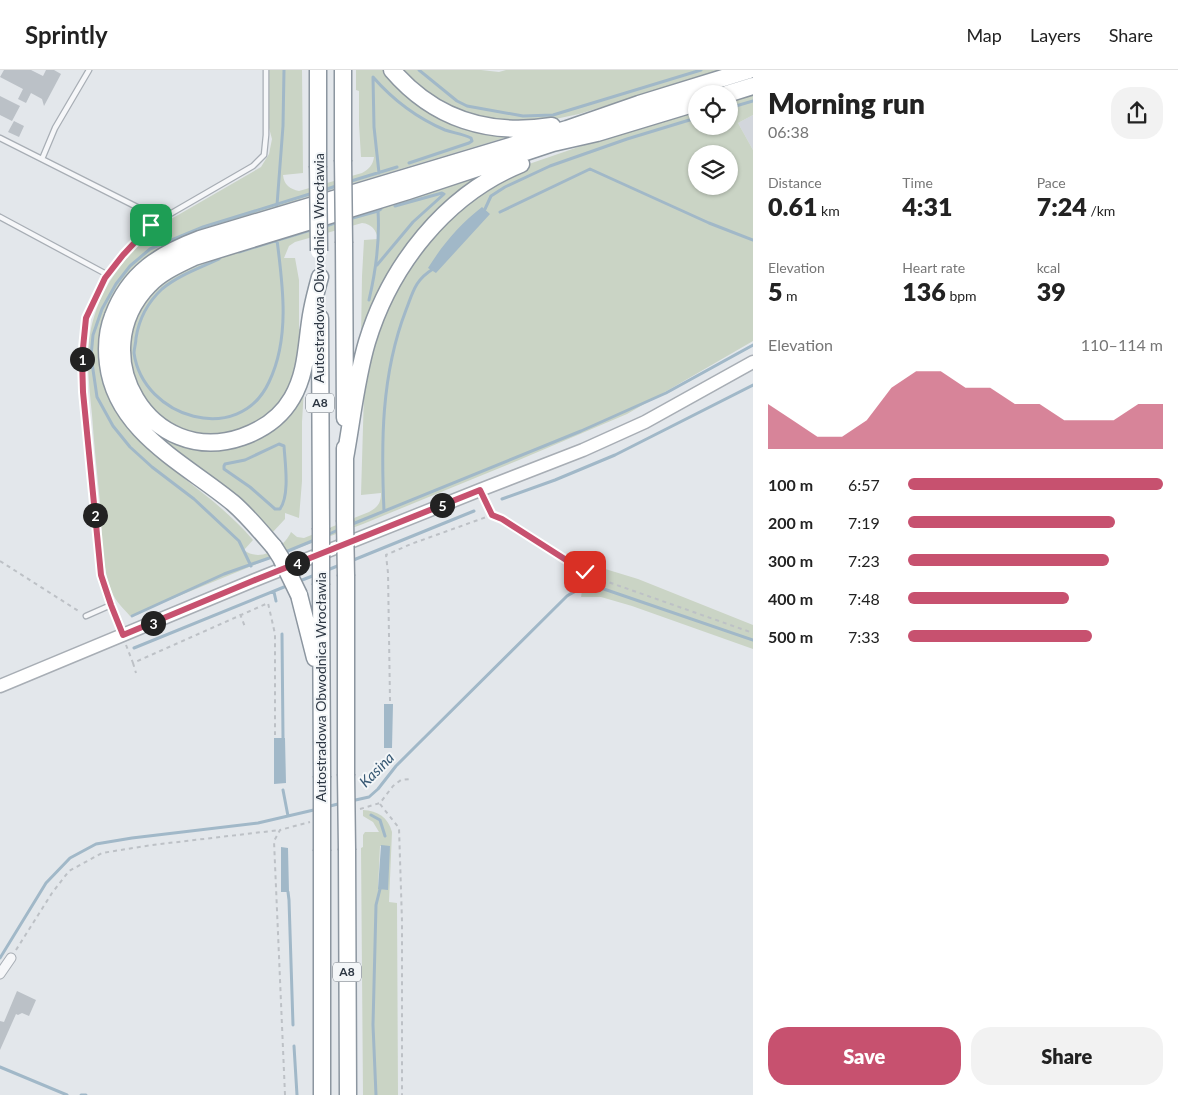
<!DOCTYPE html>
<meta charset="utf-8">
<style>
body{margin:0;font-family:Lato,sans-serif;background:#f2f2f2;color:#222;height:100vh;display:flex;flex-direction:column;font-size:19px;white-space:nowrap}
*{box-sizing:border-box;margin:0}
p{font-size:16px;color:#767676}
.icon{flex:none;width:28px;height:28px;fill:none;stroke:currentColor;stroke-width:2;stroke-linecap:round;stroke-linejoin:round}
.map{position:relative;flex:1;overflow:hidden}
.sheet{display:flex;flex-direction:column;background:#fff;width:425px}
.sheet>*{flex:none}
.tools{position:absolute;left:688px;top:15px;display:grid;gap:10px}
.tools a{display:grid;place-items:center;width:50px;height:50px;border-radius:50%;background:#fff;box-shadow:0 1px 4px #0004;font-size:25px}
.pin{position:absolute;display:grid;place-items:center;width:42px;height:42px;color:#fff;margin:-21px;border-radius:10px;box-shadow:0 2px 8px #0006}
.km{position:absolute;width:25px;height:25px;margin:-12px;border-radius:50%;background:#222;color:#fff;font-size:14px;line-height:25px;text-align:center}
.round{display:grid;place-items:center;flex:none;width:52px;height:52px;border-radius:20px;background:#f2f2f2}
.head{display:flex;align-items:center;justify-content:space-between;height:85px;padding:0 15px}
h1{font-size:28px;font-weight:800;line-height:38px}
.stats{display:grid;grid-template-columns:repeat(3,1fr);gap:8px;height:85px;padding:5px 15px}
.stats div{display:grid;align-content:center}
.stats b{font-size:25px;font-weight:800}
.stats small{font-size:14px;font-weight:400}
.stats p{font-size:14px}
.chart{height:140px;padding:10px 15px}
.chart p{display:flex;justify-content:space-between}
.chart svg{width:100%;height:90px;margin-top:5px;fill:#c7516f;opacity:.7}
.primary-button{display:flex;gap:10px;margin-top:auto;padding:10px 15px}
.primary-button a{flex:1;height:58px;border-radius:20px;background:#c7516f;color:#fff;font-size:20px;font-weight:800;line-height:58px;text-align:center}
.primary-button a+a{background:#f2f2f2;color:#222}
ul{padding:0 15px;list-style:none;font-size:16px}
li{display:grid;grid-template-columns:80px 60px 1fr;align-items:center;height:38px}
li i{height:12px;border-radius:6px;background:#c7516f}
header{display:flex;align-items:center;gap:30px;box-sizing:border-box;height:70px;padding:0 25px;background:#fff;border-bottom:1px solid #e0e0e0}
header strong{font-size:24px}
nav{display:flex;gap:28px;margin-inline-start:auto;font-size:18px}
main{display:flex;flex:1;min-height:0}
.map>svg:first-child{display:block}
.built{fill:#d2d6dc}
.green{fill:#cad4c5;fill-rule:evenodd}
.water{fill:#a1b8c8}
.lines{fill:none;stroke-linecap:round;stroke-linejoin:round}
.stream{stroke:#a1b8c8;stroke-width:3}
.building{fill:#bbc1c7}
.service-casing{stroke:#a8aeb5;stroke-width:7}
.minor-casing{stroke:#a8aeb5;stroke-width:11}
.secondary-casing{stroke:#a8aeb5;stroke-width:15}
.motorway-casing{stroke:#8c96a0;stroke-width:19}
.path{stroke:#bdc1c6;stroke-width:2;stroke-dasharray:4 4;stroke-linecap:butt}
.service{stroke:#f6f7f9;stroke-width:4.5}
.minor{stroke:#f6f7f9;stroke-width:9}
.secondary{stroke:#fff;stroke-width:12}
.motorway{stroke:#fff;stroke-width:16}
.motorway-bridge-casing{stroke:#8c96a0;stroke-width:19;stroke-linecap:butt}
.motorway-bridge{stroke:#fff;stroke-width:16}
.route-casing{stroke:#fff;stroke-width:10}
.route{stroke:#c7516f;stroke-width:6}
.labels{text-anchor:middle;stroke-width:4;stroke-linejoin:round;paint-order:stroke}
.shield{fill:#f3f6f8;stroke:#687079;stroke-width:1}
.shield-label{font-size:12px;font-weight:bold;fill:#2c3642}
.street-label{font-size:14px;fill:#2c3642;stroke:#f3f6f8}
.water-label{font-size:15px;font-style:italic;fill:#385974;stroke:#f3f6f8}
</style>
<header>
<strong>Sprintly</strong>
<nav><a>Map</a><a>Layers</a><a>Share</a></nav>
</header>
<main>
<div class="map">
<svg width="753" height="1025" viewBox="0 0 753 1025">
<rect width="100%" height="100%" fill="#e3e7eb"/>
<path class="built" d="M753,45V80L738,53Z"/>
<path class="green" d="M269,0H302L303,103L283,105C284,115 290,119 299,121L362,103C369,99 373,95 374,87H361L359,54V21L356,20V0H385L402,19L514,65L300,129V132C275,138 251,145 227,153C167,172 107,195 101,267C100,285 98,308 109,323C114,331 123,338 129,345C146,363 162,381 179,398L176,402C204,424 230,443 253,470L244,480C260,493 284,478 291,462L297,467L304,468L369,442C378,437 381,433 381,423L361,425L364,323L368,297L381,249L407,199L449,148L510,103L529,94L590,73L696,39V56H729V29L753,22V45L738,53L753,80V271L627,344L519,390L363,454L271,488L130,546C124,539 115,531 112,522C101,496 102,460 100,432C97,403 94,374 92,345C89,313 84,279 94,247C105,209 130,182 159,156L261,97L269,84L272,69L269,58ZM696,84H729V116H696Z
M400,0H481L499,2L506,0H723L579,44L541,52L519,53L480,49L441,33Z
M753,5V9L705,24H696V26C606,54 515,81 425,110C388,122 351,136 314,147C307,149 299,150 291,152C267,158 244,167 220,174C200,180 178,187 160,199C141,212 126,232 120,254C115,272 116,292 121,310C137,359 195,390 244,373C272,364 292,343 304,318L302,352V411L299,448L285,443V449L272,463C255,444 238,428 218,413C178,383 124,354 114,300C105,258 125,218 159,193C201,163 266,154 316,138C461,93 607,50 753,5Z
M495,100L454,131L361,269L362,206L364,170L378,169C376,160 372,154 362,153L295,172L289,176L284,188H295L299,210V259L303,260C300,275 297,302 291,315C281,337 260,355 238,360C230,362 220,366 212,365C140,360 104,283 149,226C161,211 179,203 196,195Z
M602,498L638,509L753,555V579L632,536L601,527H581L584,508L593,509Z
M363,740C378,741 388,747 392,762L389,832L397,833L398,1025H363L361,778L363,777V765L365,762H379L373,752L363,746ZM380,776H390L378,819Z"/>
<path class="water" d="M482,137L490,144L436,203L428,198C443,174 460,154 482,137Z
M384,634H393L392,678H384Z
M274,668H285L286,713L274,714Z
M381,775L390,776L388,820L378,819Z
M281,777L288,778L289,822H281Z"/>
<g class="lines">
<path class="stream" d="M419,0L457,31L467,36L523,46L553,45L701,0
M729,38L753,31
M379,103L374,57L373,7C393,30 417,48 445,60C454,63 463,64 471,68L472,71L469,73L409,93
M348,112L397,97
M324,120L339,115
M277,135L283,56L284,0
M485,139L491,126L505,117L550,96L627,69L696,48
M500,142L590,99L709,153L753,170
M349,149L378,141
M323,157L338,152
M239,182L314,159
M219,189C200,198 179,205 162,219C148,232 139,249 136,268C136,273 134,279 134,283C143,348 239,377 269,312C290,269 283,216 277,170
M377,195L413,152L444,124L442,123L395,136
M369,230C376,200 380,172 378,141L381,139
M279,374L284,376C285,393 290,425 280,439H275L250,417L224,399V396L225,394L245,390Z
M502,429L555,410L615,385L753,315
M384,441C381,373 381,305 406,240C413,222 415,210 433,199
M350,455L581,361L666,323L753,275
M327,465L340,459
M283,483L317,469
M351,491L474,441
M251,496L239,471L194,429L152,397L130,377L113,356L97,327L91,286L93,265L102,239L116,214L130,196L150,179L203,157L313,123
M325,501L340,495
M297,512L315,505
M274,522L276,531
M132,546L224,504L275,486
M282,564L283,668
M134,578L289,515
M283,720L288,746
M351,731L369,727L378,719L396,696L413,679L567,526C578,519 585,516 598,517L753,570
M326,737L342,733
M371,745L380,750L385,766
M288,822L289,830L293,955
M0,888L46,813L70,788L96,774L132,768L258,753L318,739
M294,976L297,1025
M0,997L67,1025
M81,1025H86
M376,1025L373,955L376,835L380,819"/>
</g>
<path class="building" d="M4,0H31L43,6L46,0H54L61,4L44,36L42,29L31,23L26,33L18,29L23,19L0,7Z
M0,26L20,36L12,51L0,45Z
M14,51L24,56L19,67L8,62Z
M17,921L36,930L29,946L22,943L18,945L16,944L0,980V951L4,952Z"/>
<g class="lines">
<defs>
<path id="service" d="M0,68L137,137L155,153
M42,89L55,58L89,0
M0,147L108,205
M86,546L111,535
M123,564L111,535L101,505L83,322L82,288L86,248L105,208L123,185L151,155L253,96L264,85L266,65V0"/>
<path id="minor" d="M0,904L11,888"/>
<path id="secondary" d="M0,616L255,510L480,420L583,380L645,352L753,292"/>
<path id="motorway" d="M318,0V96
M343,0V90
M392,0C434,49 489,66 552,56
M727,24L753,16
M344,173L345,348
M320,207C317,218 314,229 312,240C306,270 308,301 292,328C281,347 262,360 242,367C150,399 82,284 149,215C161,202 178,195 194,187L408,121L553,73L597,63L696,33
M320,248L321,458
M345,378V450
M345,388C352,350 356,309 367,272C390,196 445,125 521,94
M274,477C261,462 248,446 233,433C186,394 116,362 108,294C106,278 107,261 113,246C129,203 160,184 200,169L567,59L639,34L749,0
M346,506V704
M321,515L322,706
M299,525L315,588
M347,780L348,1025
M322,781V1025"/>
</defs>
<use href="#service" class="service-casing"/>
<use href="#minor" class="minor-casing"/>
<use href="#secondary" class="secondary-casing"/>
<use href="#motorway" class="motorway-casing"/>
<path class="path" d="M492,445L502,449L594,507L753,563
M0,491L80,542
M585,502L589,499
M240,544L245,557
M126,575L133,593L268,533L275,564V665
M133,593L136,603
M390,631L388,503L386,485L411,474L492,445L485,431
M380,734L399,758L402,851V1025
M360,739L380,733L393,716L401,710L410,709
M16,880L52,823L69,801L102,783L152,775L280,760
M285,1025L274,771L280,760L310,752"/>
<use href="#service" class="service"/>
<use href="#minor" class="minor"/>
<use href="#secondary" class="secondary"/>
<use href="#motorway" class="motorway"/>
<defs>
<path id="motorway-bridge" d="M343,90L344,173
M318,96L319,181
M345,450L346,506
M321,458V515
M274,477L281,488L299,525
M346,704L347,780
M322,706V781"/>
</defs>
<use href="#motorway-bridge" class="motorway-bridge-casing"/>
<use href="#motorway-bridge" class="motorway-bridge"/>
</g>
<g class="lines">
<defs>
<path id="route" d="M151,155L123,185L105,208L86,248L82,288L83,322L101,505L111,535L123,565L255,510L480,420L492,445L502,449L585,502"/>
</defs>
<use href="#route" class="route-casing"/>
<use href="#route" class="route"/>
</g>
<g class="labels">
<g class="shield">
<rect x="306" y="323.5" width="28" height="19" rx="4"/>
<rect x="333" y="892.5" width="28" height="19" rx="4"/>
</g>
<g class="shield-label">
<text x="320" y="337">A8</text>
<text x="347" y="906">A8</text>
</g>
<g class="street-label">
<text transform="translate(319 198) rotate(-90)" y="5">Autostradowa Obwodnica Wrocławia</text>
<text transform="translate(321 617) rotate(-90)" y="5">Autostradowa Obwodnica Wrocławia</text>
</g>
<g class="water-label">
<text transform="translate(377 700) rotate(-45)" y="5">Kasina</text>
</g>
</g>
</svg>
<div class="tools">
<a><svg class="icon" aria-label="locate" viewBox="0 0 24 24"><circle cx="12" cy="12" r="6"/><path d="M12 2v4M12 18v4M2 12h4M18 12h4"/></svg></a>
<a><svg class="icon" aria-label="layers" viewBox="0 0 24 24"><path d="M12 4l9 5-9 5-9-5zM3 14l9 5 9-5"/></svg></a>
</div>
<div class="pin" style="left:151px;top:155px;background:#1e9e55"><svg class="icon" aria-label="arrive" viewBox="0 0 24 24"><path d="M6 21V4h12l-3 4 3 4H6"/></svg></div>
<div class="pin" style="left:585px;top:502px;background:#d93025"><svg class="icon" aria-label="check" viewBox="0 0 24 24"><path d="M5 12l5 5 9-10"/></svg></div>
<b class="km" style="left:82px;top:289px">1</b>
<b class="km" style="left:95px;top:445px">2</b>
<b class="km" style="left:153px;top:553px">3</b>
<b class="km" style="left:297px;top:493px">4</b>
<b class="km" style="left:442px;top:435px">5</b>
</div>
<section class="sheet">
<div class="head"><div><h1>Morning run</h1><p>06:38</p></div><a class="round"><svg class="icon" aria-label="share" viewBox="0 0 24 24"><path d="M12 15V3M7 8l5-5 5 5M5 13v7h14v-7"/></svg></a></div>
<div class="stats">
<div><p>Distance</p><b>0.61<small> km</small></b></div>
<div><p>Time</p><b>4:31</b></div>
<div><p>Pace</p><b>7:24<small> /km</small></b></div>
</div>
<div class="stats">
<div><p>Elevation</p><b>5<small> m</small></b></div>
<div><p>Heart rate</p><b>136<small> bpm</small></b></div>
<div><p>kcal</p><b>39</b></div>
</div>
<div class="chart"><p><span>Elevation</span>110–114 m</p>
<svg viewBox="0 0 160 44" preserveAspectRatio="none"><path d="M0 44V22L10 30L20 38L30 38L40 30L50 14L60 6L70 6L80 14L90 14L100 22L110 22L120 30L130 30L140 30L150 22L160 22V44z"/></svg>
</div>
<ul>
<li><b>100 m</b>6:57<i style="width:100%"></i></li>
<li><b>200 m</b>7:19<i style="width:81%"></i></li>
<li><b>300 m</b>7:23<i style="width:79%"></i></li>
<li><b>400 m</b>7:48<i style="width:63%"></i></li>
<li><b>500 m</b>7:33<i style="width:72%"></i></li>
</ul>
<div class="primary-button"><a>Save</a><a>Share</a></div>
</section>
</main>
